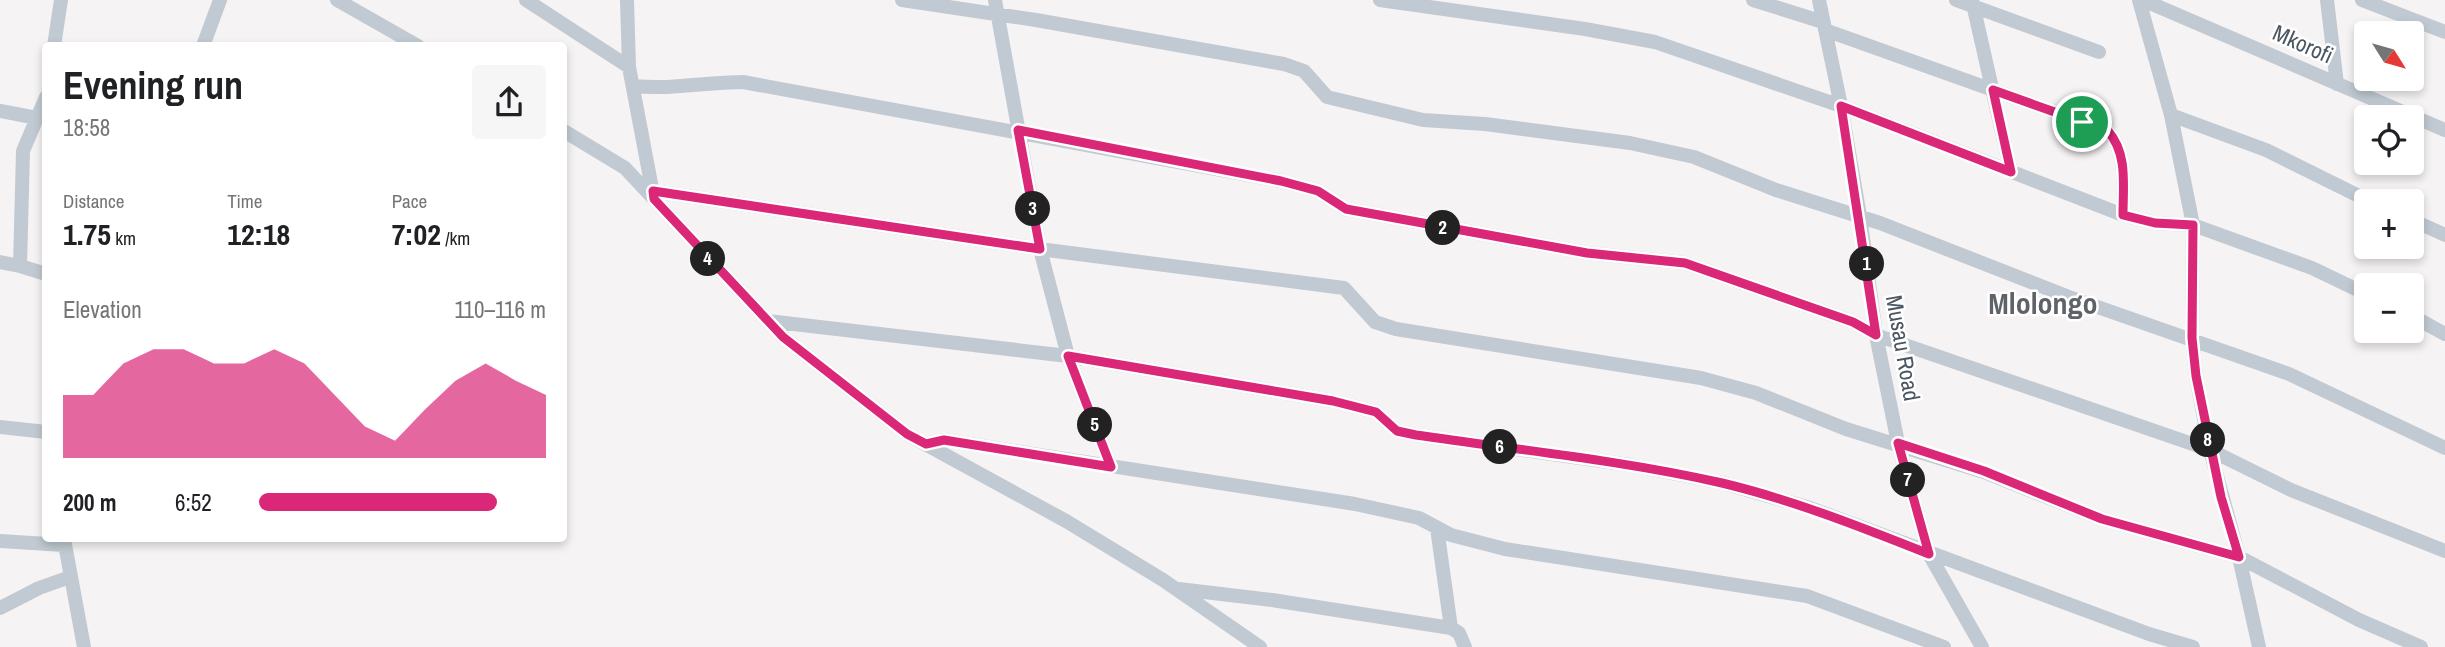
<!DOCTYPE html>
<meta charset="utf-8">
<style>
body{margin:0;font-family:"Archivo Narrow",sans-serif;background:#f6f6f6;color:#202124;height:100vh;display:flex;flex-direction:column;font-size:26px;white-space:nowrap}
*{box-sizing:border-box;margin:0}
p{font-size:23px;color:#757577}
.icon{flex:none;width:38px;height:38px;fill:none;stroke:currentColor;stroke-width:2;stroke-linecap:round;stroke-linejoin:round}
.map{position:relative;flex:1;overflow:hidden}
.panel{position:absolute;left:42px;top:42px;width:525px;height:500px;display:flex;flex-direction:column;background:#fff;border-radius:7px;box-shadow:0 4px 10px #0003}
.panel>*{flex:none}
.needle{width:46px;rotate:127deg}
.fabs{position:absolute;left:2354px;top:21px;display:grid;gap:14px}
.fabs a{display:grid;place-items:center;width:70px;height:70px;border-radius:7px;background:#fff;box-shadow:0 4px 10px #0003;font-size:35px}
.pin{position:absolute;display:grid;place-items:center;width:60px;height:60px;color:#fff;margin:-30px;border:4px solid #fff;border-radius:50%;box-shadow:0 2px 7px #0007}
.km{position:absolute;width:35px;height:35px;margin:-18px;border-radius:50%;background:#222;color:#fff;font-size:19px;line-height:35px;text-align:center}
.round{display:grid;place-items:center;flex:none;width:74px;height:74px;border-radius:7px;background:#f6f6f6}
.headline{display:flex;align-items:center;justify-content:space-between;height:119px;padding:0 21px}
h1{font-size:38px;font-weight:800;line-height:52px}
.figures{display:grid;grid-template-columns:repeat(3,1fr);gap:10px;height:119px;padding:7px 21px}
.figures div{display:grid;align-content:center}
.figures b{font-size:30px;font-weight:800}
.figures small{font-size:19px;font-weight:400}
.figures p{font-size:19px}
.chart{height:196px;padding:14px 21px}
.chart p{display:flex;justify-content:space-between}
.chart svg{width:100%;height:126px;margin-top:7px;fill:#db2777;opacity:.7}
ul{padding:0 21px;list-style:none;font-size:23px}
li{display:grid;grid-template-columns:112px 84px 1fr;align-items:center;height:52px}
li i{height:18px;border-radius:9px;background:#db2777}
.map>svg:first-child{display:block}
.lines{fill:none;stroke-linecap:round;stroke-linejoin:round}
.minor{stroke:#c1cad2;stroke-width:14}
.route-casing{stroke:#fff;stroke-width:14}
.route{stroke:#db2777;stroke-width:9}
.labels{text-anchor:middle;stroke-width:5;stroke-linejoin:round;paint-order:stroke}
.street-label{font-size:23px;fill:#4a5661;stroke:#fff}
.district-label{font-size:30px;font-weight:bold;fill:#5f6368;stroke:#fff}
</style>
<div class="map">
<svg width="2445" height="647" viewBox="0 0 2445 647">
<rect width="100%" height="100%" fill="#f5f3f3"/>
<g class="lines">
<path class="minor" d="M337,0L418,46
M526,0L629,67
M627,0L629,67L654,199
M902,0L1036,20L1284,64L1304,71L1327,97L1423,120L1485,124L1630,143L1694,157L1776,190L1880,223L2069,297L2289,374L2445,448
M995,0L1040,249L1068,356L1111,467
M1380,0L1585,29L1655,42L1841,106L2123,215L2155,223L2193,225L2312,268L2366,294
M1753,0L1823,22
M1819,0L1841,106L1860,216L1876,335L1898,443L1929,554L1982,647
M1956,0L2099,52
M1972,0L2011,172
M2139,0L2171,115L2193,225L2192,338L2196,376L2210,450L2239,557L2259,647
M2143,0L2445,130
M2327,0L2337,84
M2362,0L2445,32
M1825,30L2108,131C2128,154 2123,186 2123,215
M54,46L61,0
M203,46L220,0
M634,86C672,90 706,82 743,82L1281,181L1318,191L1346,209L1587,253L1685,263L1853,322L1876,335L2210,450L2291,490L2445,551
M46,97L23,151L20,266L46,274
M0,111L37,118
M2171,115L2266,150L2369,201
M564,131L625,168L783,337L907,434L1066,521L1163,580L1260,647
M653,191L1047,250L1344,288L1375,322L1396,329L1701,378L1756,393L1846,429L1984,472L2102,519L2239,557L2359,620L2421,647
M2412,220L2445,235
M0,262L20,266
M2412,316L2445,334
M768,321L1068,356L1333,401L1376,412L1397,431L1416,435L1630,465L1723,483L1810,508L2149,634L2193,647
M0,427L46,432
M926,444L944,440L1355,504L1419,518L1451,535L1505,549L1807,596L1944,647
M1437,528L1451,628
M64,539L84,647
M0,541L64,545
M1179,589L1272,600L1451,628L1459,633L1465,647
M0,608L39,588L70,577"/>
</g>
<g class="lines">
<defs>
<path id="route" d="M1993,90L2108,131C2128,154 2123,185 2123,215L2155,223L2193,225L2192,338L2196,376L2221,497L2239,557L2102,519L1984,471L1898,443L1929,554C1861,527 1793,500 1722,483C1621,460 1518,450 1416,435L1397,431L1376,412L1333,401L1068,356L1111,467L944,440L926,444L907,434L783,337L654,199L653,191L1040,249L1018,130L1281,181L1318,191L1346,209L1587,253L1685,263L1853,322L1876,335L1841,106L2011,172Z"/>
</defs>
<use href="#route" class="route-casing"/>
<use href="#route" class="route"/>
</g>
<g class="labels">
<g class="street-label">
<text transform="translate(2303 44) rotate(24)" y="8">Mkorofi</text>
<text transform="translate(1903 348) rotate(80)" y="8">Musau Road</text>
</g>
<g class="district-label">
<text x="2043" y="314">Mlolongo</text>
</g>
</g>
</svg>
<div class="fabs">
<a><svg class="needle" viewBox="-14 -14 28 28"><path d="M0-13l5 13h-10z" fill="#e53935"/><path d="M0 13l5-13h-10z" fill="#757577"/></svg></a>
<a><svg class="icon" aria-label="locate" viewBox="0 0 24 24"><circle cx="12" cy="12" r="6"/><path d="M12 2v4M12 18v4M2 12h4M18 12h4"/></svg></a>
<a>+</a>
<a>−</a>
</div>
<div class="pin" style="left:2082px;top:122px;background:#1e9e55"><svg class="icon" aria-label="arrive" viewBox="0 0 24 24"><path d="M6 21V4h12l-3 4 3 4H6"/></svg></div>
<b class="km" style="left:1867px;top:264px">1</b>
<b class="km" style="left:1443px;top:228px">2</b>
<b class="km" style="left:1033px;top:209px">3</b>
<b class="km" style="left:708px;top:259px">4</b>
<b class="km" style="left:1095px;top:425px">5</b>
<b class="km" style="left:1500px;top:447px">6</b>
<b class="km" style="left:1908px;top:480px">7</b>
<b class="km" style="left:2208px;top:440px">8</b>
<section class="panel">
<div class="headline"><div><h1>Evening run</h1><p>18:58</p></div><a class="round"><svg class="icon" aria-label="share" viewBox="0 0 24 24"><path d="M12 15V3M7 8l5-5 5 5M5 13v7h14v-7"/></svg></a></div>
<div class="figures">
<div><p>Distance</p><b>1.75<small> km</small></b></div>
<div><p>Time</p><b>12:18</b></div>
<div><p>Pace</p><b>7:02<small> /km</small></b></div>
</div>
<div class="chart"><p><span>Elevation</span>110–116 m</p>
<svg viewBox="0 0 160 44" preserveAspectRatio="none"><path d="M0 44V22L10 22L20 11L30 6L40 6L50 11L60 11L70 6L80 11L90 22L100 33L110 38L120 27L130 17L140 11L150 17L160 22V44z"/></svg>
</div>
<ul>
<li><b>200 m</b>6:52<i style="width:83%"></i></li>
</ul>
</section>
</div>
